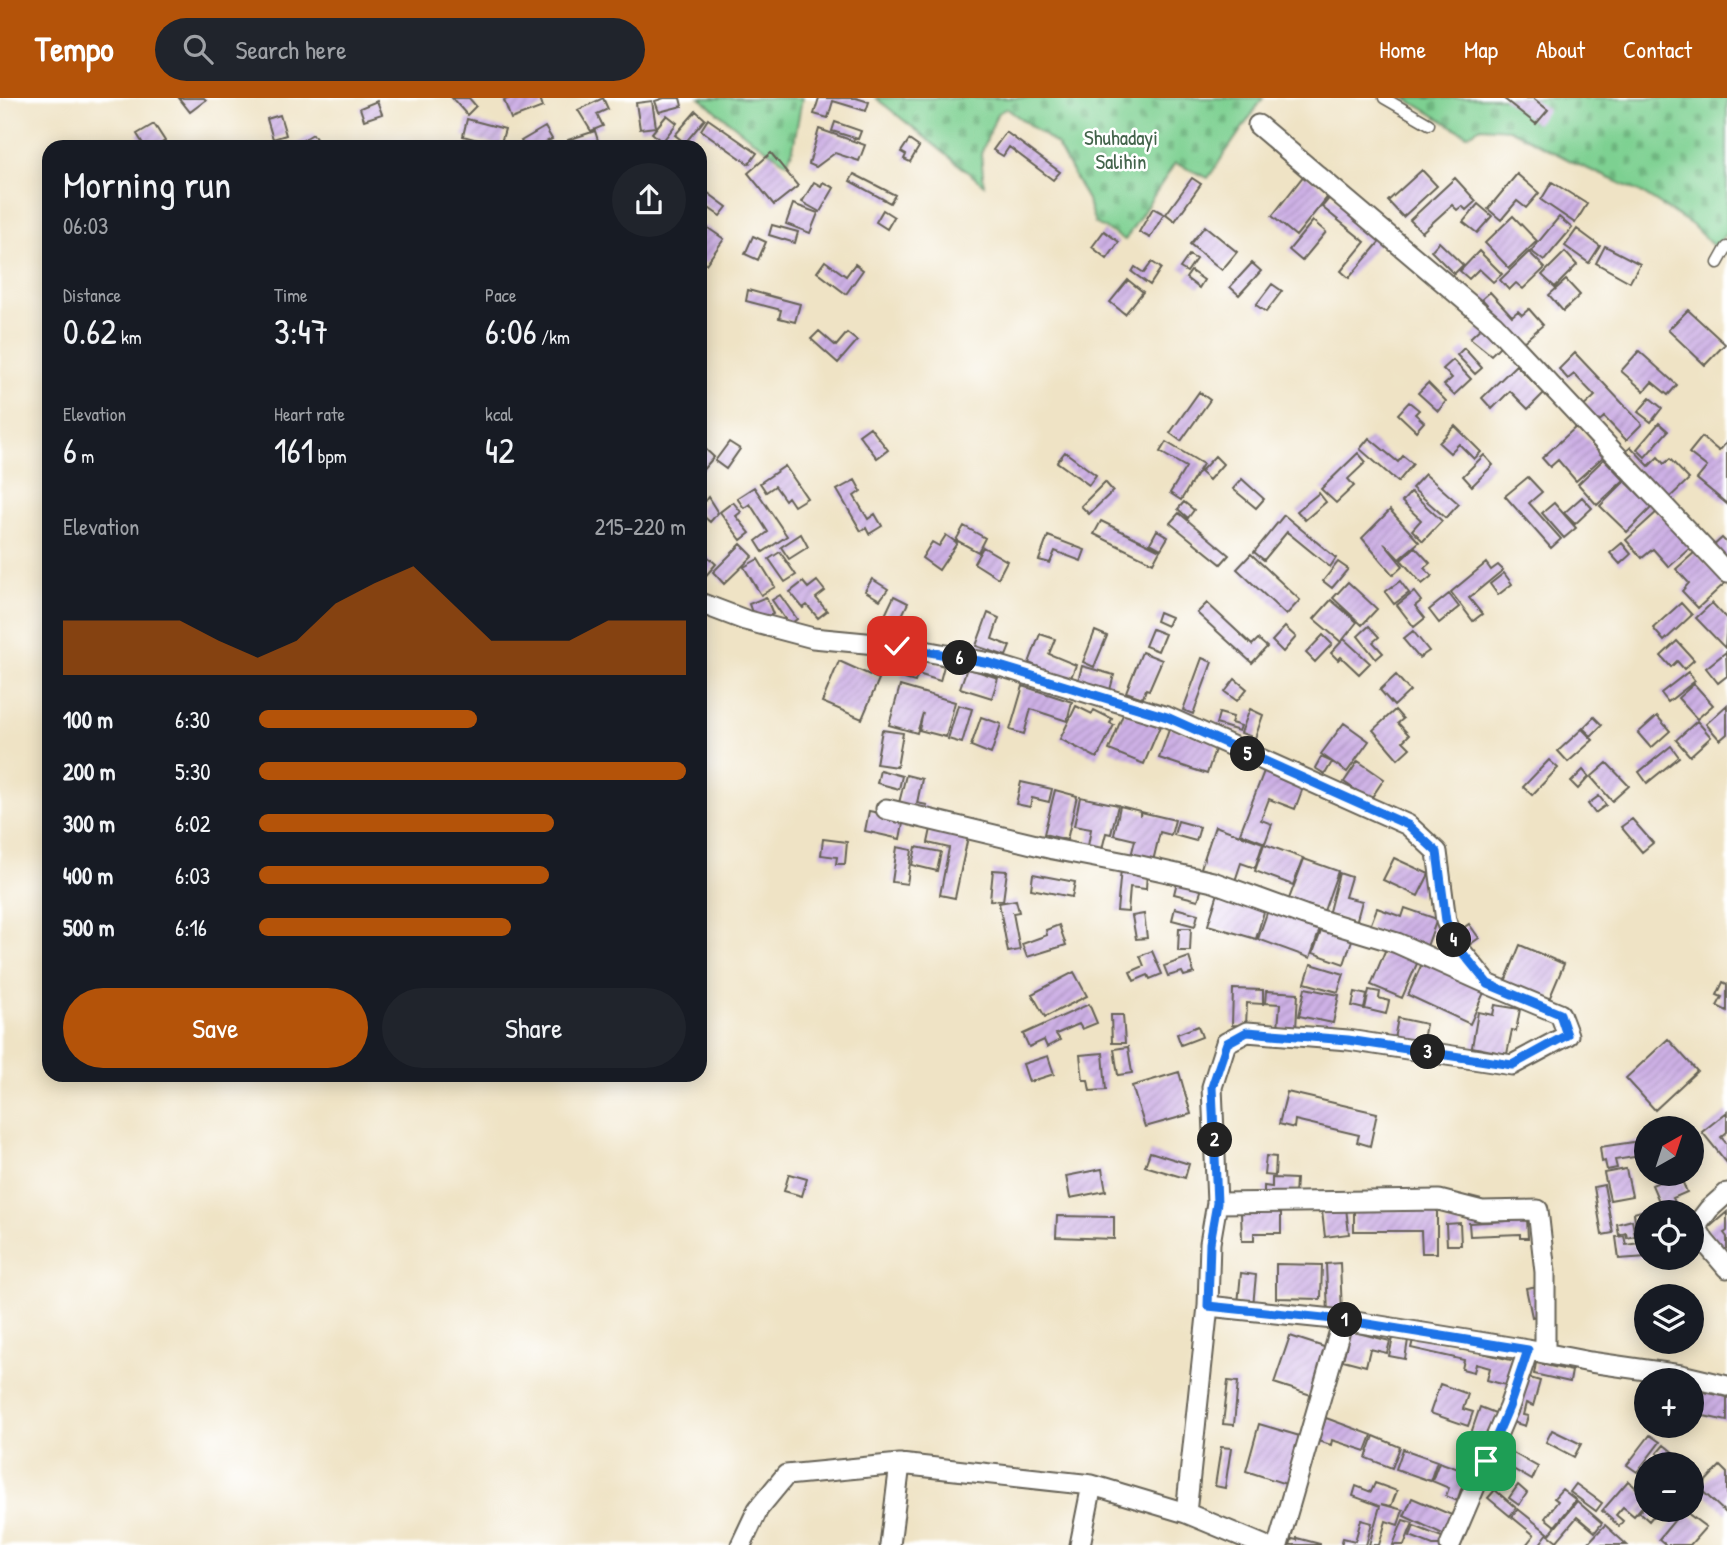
<!DOCTYPE html>
<meta charset="utf-8">
<style>
body{margin:0;font-family:"Patrick Hand",sans-serif;background:#20242c;color:#f1f3f6;height:100vh;display:flex;flex-direction:column;font-size:26px;white-space:nowrap}
*{box-sizing:border-box;margin:0}
p{font-size:23px;color:#9ea1a6}
.icon{flex:none;width:38px;height:38px;fill:none;stroke:currentColor;stroke-width:2;stroke-linecap:round;stroke-linejoin:round}
.map{position:relative;flex:1;overflow:hidden}
.details{position:absolute;left:42px;top:42px;width:665px;height:942px;display:flex;flex-direction:column;background:#171b24;border-radius:21px;box-shadow:0 4px 18px #0003}
.details>*{flex:none}
.needle{width:46px;rotate:39deg}
.fabs{position:absolute;left:1634px;top:1018px;display:grid;gap:14px}
.fabs a{display:grid;place-items:center;width:70px;height:70px;border-radius:50%;background:#171b24;box-shadow:0 4px 18px #0003;font-size:35px}
.pin{position:absolute;display:grid;place-items:center;width:60px;height:60px;color:#fff;margin:-30px;border-radius:14px;box-shadow:0 4px 10px #0006}
.km{position:absolute;width:35px;height:35px;margin:-18px;border-radius:50%;background:#222;color:#fff;font-size:19px;line-height:35px;text-align:center}
.round{display:grid;place-items:center;flex:none;width:74px;height:74px;border-radius:37px;background:#20242c}
.overview{display:flex;align-items:center;justify-content:space-between;height:119px;padding:0 21px}
h1{font-size:38px;font-weight:600;line-height:52px}
.stats{display:grid;grid-template-columns:repeat(3,1fr);gap:10px;height:119px;padding:7px 21px}
.stats div{display:grid;align-content:center}
.stats b{font-size:35px;font-weight:600}
.stats small{font-size:19px;font-weight:400}
.stats p{font-size:19px}
.chart{height:196px;padding:14px 21px}
.chart p{display:flex;justify-content:space-between}
.chart svg{width:100%;height:126px;margin-top:7px;fill:#b45309;opacity:.7}
.action{display:flex;gap:14px;margin-top:auto;padding:14px 21px}
.action a{flex:1;height:80px;border-radius:42px;background:#b45309;color:#fff;font-size:28px;font-weight:600;line-height:80px;text-align:center}
.action a+a{background:#20242c;color:#f1f3f6}
ul{padding:0 21px;list-style:none;font-size:23px}
li{display:grid;grid-template-columns:112px 84px 1fr;align-items:center;height:52px}
li i{height:18px;border-radius:9px;background:#b45309}
header{display:flex;align-items:center;gap:42px;box-sizing:border-box;height:98px;padding:0 35px;background:#b45309;color:#fff}
header strong{font-size:33px}
nav{display:flex;gap:38px;margin-inline-start:auto;font-size:24px}
.search{width:490px;height:63px;background:#20242c;display:flex;align-items:center;gap:18px;box-sizing:border-box;padding:0 24px;border-radius:38px;color:#9ea1a6;font-size:26px}
.map>svg:first-child{display:block}
.cemetery{fill:url(#cemetery-stones);stroke:#4c7656;stroke-width:2}
.building{fill:url(#building-hatch)}
.lines{fill:none;stroke-linecap:round;stroke-linejoin:round}
.lane-casing{stroke:#666257;stroke-width:13}
.street-casing{stroke:#666257;stroke-width:23}
.lane{stroke:#fff;stroke-width:10}
.street{stroke:#fff;stroke-width:19}
.route-casing{stroke:#fff;stroke-width:14}
.route{stroke:#1a73e8;stroke-width:9}
.labels{text-anchor:middle;stroke-width:5;stroke-linejoin:round;paint-order:stroke}
.park-label{font-size:21px;fill:#43644b;stroke:#fff}
</style>
<header>
<strong>Tempo</strong>
<div class="search"><svg class="icon" aria-label="search" viewBox="0 0 24 24"><circle cx="10" cy="10" r="6"/><path d="M15 15l6 6"/></svg>Search here</div>
<nav><a>Home</a><a>Map</a><a>About</a><a>Contact</a></nav>
</header>
<div class="map">
<svg width="1727" height="1447" viewBox="0 0 1727 1447">
<defs>
<pattern id="cemetery-stones" width="16" height="16" patternUnits="userSpaceOnUse" patternTransform="scale(1.75)"><rect width="16" height="16" fill="#7dd091"/><path d="M2 7V4a2 2 0 0 1 4 0v3zM10 15v-3a2 2 0 0 1 4 0v3z" fill="#6bb27c"/></pattern>
<pattern id="building-hatch" width="6" height="6" patternUnits="userSpaceOnUse" patternTransform="scale(1.75)"><rect width="6" height="6" fill="#cdb0e5"/><path d="M-1 1l2-2M0 6l6-6M5 7l2-2" fill="none" stroke="#af97c4"/></pattern>
</defs>
<rect width="100%" height="100%" fill="#fff"/>
<filter id="ink" filterUnits="userSpaceOnUse"><feTurbulence type="fractalNoise" baseFrequency=".0143" numOctaves="2"/><feDisplacementMap in="SourceGraphic" scale="14" xChannelSelector="R" yChannelSelector="G"/><feConvolveMatrix kernelMatrix="1 2 1 2 8 2 1 2 1" color-interpolation-filters="sRGB"/></filter>
<filter id="wash" filterUnits="userSpaceOnUse"><feTurbulence type="fractalNoise" baseFrequency=".00686" numOctaves="4" result="noise"/><feDisplacementMap in="SourceGraphic" scale="28" xChannelSelector="R" yChannelSelector="G"/><feGaussianBlur stdDeviation="1.57" result="paint"/><feColorMatrix in="noise" values="0 0 0 0 0 0 0 0 0 0 0 0 0 0 0 0 0 1.4 0 .05"/><feComposite in="paint" operator="in"/></filter>
<g filter="url(#wash)">
<rect width="100%" height="100%" fill="#efe3c5"/>
<path class="cemetery" d="M700,0H802L793,51L787,65L751,41Z
M876,0H1263L1208,80L1175,65L1125,142L1095,125L1087,102L1057,47L1006,10L997,16L981,56L984,87Z
M1405,0H1727V134L1715,150L1692,127L1642,95L1577,66L1509,31L1481,29L1467,37Z"/>
<g id="blocks">
<path class="building" d="M179,0H204L206,2L190,14Z
M452,0H469L476,8L467,17Z
M510,0H540L543,9L511,21L504,2Z
M603,0L608,11L597,16L603,28L591,33L578,12Z
M664,0H680L682,8L659,14L655,3Z
M819,0H856L869,4L866,13L833,3L828,20L814,16Z
M1503,0H1533L1548,12L1536,26Z
M377,3L382,16L364,22L360,10Z
M652,3L656,29L640,31L636,5Z
M696,13L705,21L685,45L675,37Z
M280,17L286,37L273,41L267,21Z
M667,17L677,25L662,44L652,35Z
M467,21L505,31L500,48L463,38Z
M708,21L757,55L749,66L701,32Z
M835,24L861,33L858,41L832,33Z
M154,26L165,43L155,49H145L137,36Z
M545,29L552,41L546,44L549,49H525L521,43Z
M819,31L865,47L859,63L835,55L816,69L809,66Z
M595,33L600,49H570L568,42Z
M1006,34L1060,74L1053,82L1009,49L1003,58L993,52Z
M313,36L321,49H301L298,45Z
M909,42L919,49L910,64L904,61L906,57L901,54Z
M771,55L798,88L774,107L748,75Z
M1422,72L1437,88L1403,119L1388,103Z
M854,76L895,97L890,105L850,83Z
M1305,76L1330,96L1296,138L1272,118Z
M1517,76L1539,95L1526,110L1517,103L1501,122L1488,111Z
M1192,80L1201,86L1175,123L1166,116Z
M1455,80L1476,103L1466,112L1462,108L1457,112L1452,107L1422,134L1410,122Z
M814,84L821,88L823,84L834,90L820,114L802,104Z
M1552,84L1587,106L1575,125L1541,102Z
M700,89L727,109L720,118L700,104Z
M1331,98L1382,141L1349,180L1341,173L1365,144L1322,109Z
M793,106L818,115L810,135L786,126Z
M1478,106L1492,118L1477,135L1463,124Z
M1153,110L1164,116L1150,140L1139,134Z
M883,112L894,119L887,131L876,124Z
M1513,118L1537,143L1509,170L1485,145Z
M1559,119L1572,130L1544,163L1531,153Z
M1313,123L1326,134L1302,163L1289,152Z
M772,127L798,134L795,145L769,137Z
M705,128L724,141L706,166L700,162V136Z
M1205,128L1237,154L1222,172L1190,146Z
M1577,131L1600,148L1589,165L1565,148Z
M1104,133L1119,144L1107,161L1092,149Z
M753,138L766,144L758,162L745,156Z
M1439,144L1463,167L1454,176L1431,153Z
M1605,148L1640,166L1630,184L1596,165Z
M1479,153L1502,176L1493,184L1479,171L1469,181L1460,173Z
M1529,154L1545,170L1523,191L1516,185L1509,192L1500,182Z
M1565,154L1577,167L1555,189L1542,177Z
M1189,157L1196,161L1187,174L1180,170Z
M825,163L846,178L855,166L863,172L846,196L817,174Z
M1152,164L1161,170L1150,187L1132,174L1135,169L1144,175Z
M1252,165L1261,173L1239,197L1230,189Z
M1191,173L1204,182L1199,190L1186,180Z
M1128,182L1143,194L1125,216L1110,204Z
M1566,182L1580,197L1563,213L1549,197Z
M1272,186L1282,193L1266,214L1256,207Z
M748,192L800,206L795,224L779,220L781,212L746,203Z
M1490,194L1512,218L1518,213L1522,217L1529,211L1543,227L1522,245L1482,201Z
M1688,212L1725,246L1705,267L1668,232Z
M1485,226L1503,245L1491,257L1470,240Z
M819,233L836,248L847,235L857,243L838,265L811,241Z
M1464,250L1482,270L1475,276L1457,257Z
M1639,253L1677,287L1668,297L1652,284L1644,293L1621,273Z
M1575,255L1642,326L1626,342L1604,319L1595,327L1580,312L1595,298L1574,276L1568,281L1559,271Z
M1453,262L1471,281L1454,297L1444,287L1452,280L1443,271Z
M1516,267L1544,295L1528,311L1510,293L1492,311L1482,300Z
M1428,285L1446,303L1438,313L1418,295Z
M1199,294L1210,302L1181,343L1170,335Z
M1650,300L1662,310L1651,324L1638,314Z
M1409,304L1419,312L1415,316L1424,324L1416,333L1398,316Z
M1659,325L1668,333L1645,359L1637,351Z
M1455,328L1481,354L1474,361L1459,346L1450,355L1439,345Z
M870,329L888,352L877,360L859,337Z
M1576,329L1603,359L1576,383L1558,362L1550,369L1542,360Z
M1702,339L1719,353L1727,344V406L1697,381L1707,369L1689,355Z
M1369,340L1398,364L1403,358L1413,366L1398,384L1360,351Z
M729,344L740,351L726,371L715,363Z
M1166,344L1203,366L1181,402L1170,395L1186,369L1160,354Z
M700,346L714,359L700,375Z
M1631,349L1649,368L1658,359L1664,366L1670,361L1689,381L1666,403L1622,357Z
M1065,354L1096,377L1089,387L1057,364Z
M1358,355L1366,364L1348,381L1354,388L1336,405L1321,391Z
M1484,357L1493,367L1472,388L1463,378Z
M1215,358L1223,366L1209,382L1200,374Z
M1604,361L1624,382L1597,407L1578,386Z
M785,368L807,400L794,408L788,399L785,402L775,388L766,394L760,385Z
M1425,376L1459,406L1446,420L1412,390Z
M1528,379L1542,394L1529,405L1561,441L1551,450L1505,398Z
M1242,381L1264,401L1256,410L1233,391Z
M855,382L861,393L854,398L868,421L875,416L882,428L869,436L866,430L861,433L837,392Z
M1625,383L1652,409L1627,434L1600,408Z
M1105,384L1113,393L1089,416L1081,408Z
M754,389L787,438L763,454L756,443L768,434L750,406L744,410L737,400Z
M1411,394L1442,423L1423,443L1412,432L1421,422L1402,404Z
M1319,395L1326,404L1305,422L1297,413Z
M708,399L718,415L710,424L700,415V409Z
M1582,399L1592,410L1575,426L1564,415Z
M733,404L741,414L736,418L750,435L741,442L720,414Z
M1184,404L1194,412L1188,420L1178,411Z
M1554,405L1576,430L1564,440L1542,415Z
M1390,412L1419,444L1399,461L1384,445L1403,468L1393,477L1362,440Z
M1658,413L1691,449L1669,469L1653,451L1642,460L1626,442Z
M1179,415L1229,457L1221,466L1170,425Z
M1284,417L1336,460L1330,469L1287,434L1264,462L1254,454Z
M1101,423L1160,452L1153,465L1094,436Z
M964,428L985,440L978,454L956,442Z
M1157,432L1168,439L1161,451L1150,445Z
M801,436L808,449L789,461L781,449Z
M946,437L957,445L939,472L922,460L932,444L939,448Z
M1048,438L1085,452L1081,463L1055,453L1050,465L1039,462Z
M1722,440L1727,445V466L1711,450Z
M1622,445L1631,456L1620,466L1610,455Z
M741,446L753,458L724,486L713,474Z
M983,449L1007,463L998,480L974,465Z
M1415,449L1430,465L1424,470L1432,478L1422,486L1401,462Z
M780,454L796,477L785,484L769,461Z
M1695,454L1725,485L1698,510L1682,493L1689,485L1676,471Z
M1251,456L1300,502L1286,517L1237,471Z
M707,458L716,466L702,482L700,480V466Z
M758,461L775,489L761,497L744,469Z
M1338,464L1348,471L1332,490L1323,483Z
M1486,465L1491,472L1498,467L1503,472L1469,500L1482,516L1473,523L1451,494Z
M1504,475L1512,486L1498,497L1490,486Z
M872,481L888,491L880,502L865,493Z
M817,483L825,493L816,500L827,513L818,520L807,507L803,510L790,494L803,484L808,490Z
M1400,483L1409,495L1394,506L1385,494Z
M1348,484L1377,511L1362,527L1333,500Z
M1414,494L1421,503L1415,508L1425,520L1414,529L1397,507Z
M1449,496L1459,509L1439,525L1429,512Z
M780,497L797,521L789,527L772,502Z
M894,498L908,505L892,538L878,532Z
M766,499L773,516L755,523L749,506Z
M1331,502L1357,524L1341,544L1314,521Z
M1207,505L1252,547L1258,541L1267,549L1252,565L1197,515Z
M1681,505L1692,517L1664,543L1653,530Z
M1712,505L1727,521L1725,550L1696,520Z
M1159,514L1171,519L1167,528L1156,523Z
M988,515L999,520L992,541L1010,548L1006,558L976,548Z
M1369,528L1379,539L1373,544L1383,555L1376,561L1358,538Z
M1285,529L1296,539L1283,554L1272,543Z
M1152,531L1165,536L1158,553L1145,548Z
M1095,533L1107,538L1094,569L1083,564Z
M1413,533L1429,553L1419,560L1403,541Z
M1040,536L1055,541L1049,556L1076,567L1070,582L1029,565Z
M1323,537L1332,546L1315,564L1306,555Z
M1344,541L1370,565L1359,576L1341,559L1338,562L1331,555Z
M1677,543L1694,562L1684,571L1677,563L1671,569L1661,558Z
M1142,554L1162,562L1149,592L1146,591L1143,600L1126,594Z
M1726,554L1727,578L1718,585L1706,570Z
M908,557L944,568L940,583L918,576L915,584L901,580Z
M1202,560L1212,564L1193,616L1183,612Z
M839,563L879,581L862,621L822,604Z
M1082,568L1114,577L1110,592L1078,583Z
M967,570L998,580L992,600L960,590Z
M1688,574L1695,583L1668,604L1661,595Z
M1396,577L1410,593L1394,608L1380,592Z
M1235,581L1247,591L1237,603L1225,594Z
M1694,586L1713,607L1697,621L1678,600Z
M900,588L955,604L946,639L919,632L923,615L917,635L889,627Z
M1023,588L1072,604L1067,623L1031,611L1024,636L1010,632Z
M958,607L972,611L962,645L948,641Z
M1727,607V636L1720,642L1706,626Z
M1076,608L1092,616L1094,612L1112,621L1110,625L1114,627L1097,660L1060,641Z
M1250,611L1263,617L1255,640L1241,635Z
M1395,612L1403,621L1398,625L1409,637L1403,643L1410,650L1398,661L1373,632Z
M1124,614L1160,628L1144,666L1109,652Z
M1219,615L1233,619L1231,625L1241,628L1239,633L1216,626Z
M1657,618L1670,633L1651,650L1638,635Z
M981,619L1001,626L991,656L971,648Z
M1594,619L1602,627L1591,638L1583,630Z
M1697,623L1711,639L1690,658L1676,642Z
M1344,625L1369,643L1347,674L1321,656Z
M1170,629L1217,645L1207,676L1159,660Z
M1582,631L1593,642L1568,664L1558,653Z
M882,632L903,635L897,669L876,666Z
M1671,648L1679,659L1647,685L1639,674Z
M1321,659L1332,664L1325,676L1315,670Z
M1549,662L1558,670L1532,697L1523,689Z
M1358,663L1384,681L1370,702L1344,684Z
M1607,665L1629,688L1612,703L1591,679Z
M1266,668L1305,684L1295,711L1269,701L1261,722L1272,726L1265,745L1240,735Z
M880,672L902,678L899,691L877,685Z
M1583,672L1589,679L1578,691L1571,684Z
M906,677L922,681L917,705L927,707L924,716L898,709Z
M1021,684L1052,691L1049,704L1032,700L1030,709L1016,706Z
M1055,692L1077,698L1067,742L1044,736Z
M1599,698L1606,707L1595,715L1588,706Z
M1080,699L1118,707L1111,736L1106,735L1102,751L1088,748L1091,731L1074,728Z
M1120,708L1140,713V718L1141,714L1175,722L1171,737L1160,734L1153,763L1131,758L1135,742L1114,737Z
M869,713L904,720L900,741L865,733Z
M1632,721L1653,745L1642,754L1621,729Z
M1178,723L1200,729L1196,743L1174,737Z
M1215,728L1263,745L1255,770L1241,765L1235,783L1201,770Z
M931,731L968,739L955,800L940,797L949,750L928,745Z
M823,741L847,744L845,766H836L837,759L821,757Z
M1264,746L1303,760L1293,787L1255,773Z
M897,749L912,752L907,786L892,784Z
M916,749L941,754L937,773L912,767Z
M1394,760L1429,776L1418,798L1383,782Z
M1304,761L1338,773L1324,813L1289,801Z
M1121,771L1147,773L1146,791L1130,789L1128,814L1117,813Z
M993,772L1007,773L1003,803L990,802Z
M1339,775L1351,779L1345,799L1362,803L1356,825L1328,817Z
M1033,776L1075,784L1072,799L1031,791Z
M1178,780L1203,787L1198,802L1174,796Z
M1219,792L1266,807L1256,841L1208,827Z
M1016,802L1019,814L1013,815L1020,852L1008,854L999,805Z
M1269,809L1321,828L1310,860L1258,841Z
M1175,810L1198,816L1195,828L1172,822Z
M1377,810L1402,819L1405,810L1437,821L1426,851L1369,831Z
M1144,816L1147,840L1136,841L1132,818Z
M1469,826L1479,840L1469,847L1459,833Z
M1059,827L1066,847L1027,859L1022,846L1047,837L1046,832Z
M1323,828L1353,839L1344,866L1313,855Z
M1179,830H1191L1190,853H1178Z
M1520,847L1564,866L1548,904L1504,886Z
M1387,848L1419,861L1402,900L1371,887Z
M1152,853L1162,876L1150,881L1148,877L1134,883L1130,874L1144,868L1140,858Z
M1189,859L1194,875L1184,878L1182,874L1168,878L1164,868Z
M1424,861L1486,890L1470,926L1408,897Z
M1311,866L1344,876L1338,894L1305,885Z
M1074,874L1087,898L1045,919L1032,896Z
M1723,884L1727,886V913L1717,908L1722,899L1717,897Z
M1305,890L1339,897L1333,925L1299,918Z
M1233,891L1263,892V906L1247,905L1246,928L1232,927Z
M1369,892L1380,894L1379,900L1389,903L1386,916L1365,911Z
M1266,893L1298,895L1296,931L1278,930L1280,906L1265,905Z
M1355,894L1367,897L1364,911L1352,908Z
M1089,906L1097,925L1082,931L1079,926L1056,936L1060,942L1047,949L1044,942L1029,949L1023,936Z
M1495,907L1520,911L1516,933L1512,932L1507,956L1472,949L1478,914L1493,917Z
M1111,917H1123L1125,945H1112Z
M1398,920L1426,926L1422,947L1394,941Z
M1198,928L1202,939L1181,947L1177,936Z
M1668,941L1697,973L1655,1012L1626,980Z
M1128,949L1132,975L1118,977L1114,951Z
M1103,955L1106,992L1090,993L1088,982H1083L1080,957Z
M1048,958L1054,976L1029,984L1023,966Z
M1179,974L1191,1016L1145,1029L1132,988Z
M1287,994L1377,1015L1370,1048L1357,1044L1359,1037L1295,1022L1294,1030L1279,1026Z
M1727,1014V1034L1721,1039L1727,1046V1065L1702,1034Z
M1647,1042V1057L1615,1062L1617,1070L1607,1072L1605,1063L1602,1064L1600,1049Z
M1150,1054L1189,1066L1185,1080L1145,1068Z
M1266,1058L1276,1059L1275,1078L1264,1077Z
M1102,1071L1106,1093L1070,1100L1066,1078Z
M1626,1071L1632,1098L1610,1102L1604,1075Z
M789,1076L807,1081L802,1098L784,1093Z
M1677,1076H1679L1687,1094L1673,1100L1680,1115H1664L1652,1087Z
M1272,1080L1296,1081L1295,1097L1264,1095V1088L1272,1089Z
M1604,1087L1613,1135L1602,1137L1594,1089Z
M1346,1110L1349,1136L1325,1139L1322,1113Z
M1648,1111L1647,1135L1637,1137L1634,1115Z
M1354,1112H1437V1155H1422L1421,1133H1354Z
M1241,1114H1281V1135H1254V1143H1242Z
M1727,1114V1133L1724,1135L1727,1139V1150L1724,1152L1706,1132Z
M1057,1118L1114,1119V1141L1056,1139Z
M1527,1122L1528,1140H1520V1136L1470,1138L1469,1125Z
M1632,1122L1635,1138L1627,1140L1626,1135L1619,1137L1617,1126Z
M1460,1125L1461,1147H1447L1446,1126Z
M1624,1138L1626,1147L1647,1144V1159L1619,1161L1616,1139Z
M1340,1165L1342,1216H1328L1326,1166Z
M1276,1166L1322,1167L1321,1201L1276,1200Z
M1241,1175L1256,1177L1253,1208L1238,1206Z
M1538,1188L1544,1216L1532,1219L1526,1190Z
M1350,1233L1390,1243L1387,1255L1370,1251L1366,1268L1343,1262Z
M1290,1238L1330,1251L1314,1298L1274,1285Z
M1414,1238L1515,1263L1509,1288L1487,1282L1490,1270L1476,1266L1474,1274L1462,1271L1464,1262L1411,1250Z
M1393,1240L1408,1242L1405,1261L1389,1258Z
M1536,1265L1572,1273L1570,1284L1534,1276Z
M1523,1278L1540,1283L1533,1308L1526,1305L1523,1317L1528,1318L1525,1328L1509,1323Z
M1228,1283L1238,1284L1234,1327L1223,1326Z
M1440,1286L1468,1296L1463,1311L1473,1314L1468,1328L1430,1315Z
M1704,1294L1727,1299V1323L1699,1317Z
M1480,1309L1498,1316L1482,1360L1465,1353Z
M1326,1320L1372,1337L1366,1353L1332,1342L1331,1347L1318,1343Z
M1259,1326L1303,1339L1289,1387L1246,1373Z
M1552,1332L1581,1346L1574,1359L1546,1344Z
M1650,1337L1660,1344L1637,1374L1627,1367Z
M1374,1338L1400,1349L1392,1370L1366,1360Z
M1664,1347L1689,1367H1672L1657,1355Z
M1221,1349L1231,1350L1225,1390L1215,1388Z
M1403,1351L1437,1363L1430,1383L1396,1371Z
M1508,1352L1538,1369L1532,1382L1501,1364Z
M1439,1364L1467,1374L1457,1403L1446,1398L1449,1390L1432,1383Z
M1720,1368L1727,1375V1416L1699,1390Z
M1628,1383L1647,1399V1403L1634,1418L1623,1409L1616,1417L1623,1423L1619,1428L1602,1413Z
M1375,1385L1397,1393L1391,1408L1381,1406L1403,1412L1398,1427L1386,1423L1379,1447H1369L1380,1408L1353,1398L1356,1388L1371,1394Z
M1576,1386L1602,1405L1596,1413L1570,1394Z
M1518,1387L1527,1395L1519,1407L1509,1400Z
M1562,1391L1576,1402L1555,1428L1545,1420L1558,1403L1554,1400Z
M1495,1392L1516,1410L1510,1418L1488,1400Z
M1412,1400L1454,1418L1445,1437L1404,1418Z
M1577,1403L1602,1425L1595,1434L1577,1419L1557,1443L1549,1437Z
M1647,1405V1412H1658L1649,1423L1639,1414Z
M1518,1411L1548,1435L1539,1447H1526L1534,1437L1512,1419Z
M1683,1412L1706,1429L1690,1447H1666L1659,1441Z
M1361,1422L1372,1425L1366,1447H1341L1343,1440L1355,1443Z
M1403,1422L1413,1425L1404,1447H1393Z
M1605,1427L1627,1447H1592L1589,1444Z
M1414,1428L1447,1441L1445,1447H1433L1410,1438Z
M1297,1440L1320,1446V1447H1290L1292,1441L1297,1442Z"/>
</g>
</g>
<g filter="url(#ink)">
<use href="#blocks" fill-opacity="0" stroke="#666257" stroke-width="2"/>
<g class="lines">
<defs>
<path id="lane" d="M1384,0L1429,26
M1718,165L1727,149"/>
<path id="street" d="M1258,27L1494,227L1727,475
M700,505L745,522L813,540L897,548L990,565L1167,619L1408,727L1437,754L1446,823L1457,848L1488,886L1560,916L1568,937L1512,967L1348,942L1247,934L1226,945L1212,989L1217,1105L1210,1145L1208,1208L1186,1415
M886,711L1053,751L1136,767L1213,784L1304,817L1397,845L1484,884
M1727,1095L1709,1111L1696,1128L1704,1143L1727,1170
M1217,1105L1439,1102L1482,1113L1538,1112L1545,1174V1255
M1208,1208L1343,1222L1528,1252L1590,1264L1681,1277L1727,1288
M741,1447L758,1411L786,1377L900,1366L1092,1387L1186,1415L1263,1447
M890,1447L900,1366
M1080,1447L1092,1387
M1278,1447L1343,1222
M1450,1447L1509,1309L1528,1252"/>
</defs>
<use href="#lane" class="lane-casing"/>
<use href="#street" class="street-casing"/>
<use href="#lane" class="lane"/>
<use href="#street" class="street"/>
</g>
</g>
<g class="lines" filter="url(#ink)">
<defs>
<path id="route" d="M897,548L990,565L1167,619L1408,727L1437,754L1446,823L1457,848L1488,886L1560,916L1567,937L1512,967L1348,942L1247,934L1227,945L1212,989L1217,1105L1210,1145L1208,1208L1343,1222L1528,1252L1509,1309L1486,1363"/>
</defs>
<use href="#route" class="route-casing"/>
<use href="#route" class="route"/>
</g>
<g class="labels">
<g class="park-label">
<text x="1121" y="47">Shuhadayi<tspan x="1121" dy="24">Salihin</tspan></text>
</g>
</g>
</svg>
<div class="fabs">
<a><svg class="needle" viewBox="-14 -14 28 28"><path d="M0-13l5 13h-10z" fill="#e53935"/><path d="M0 13l5-13h-10z" fill="#9ea1a6"/></svg></a>
<a><svg class="icon" aria-label="locate" viewBox="0 0 24 24"><circle cx="12" cy="12" r="6"/><path d="M12 2v4M12 18v4M2 12h4M18 12h4"/></svg></a>
<a><svg class="icon" aria-label="layers" viewBox="0 0 24 24"><path d="M12 4l9 5-9 5-9-5zM3 14l9 5 9-5"/></svg></a>
<a>+</a>
<a>−</a>
</div>
<div class="pin" style="left:1486px;top:1363px;background:#1e9e55"><svg class="icon" aria-label="arrive" viewBox="0 0 24 24"><path d="M6 21V4h12l-3 4 3 4H6"/></svg></div>
<div class="pin" style="left:897px;top:548px;background:#d93025"><svg class="icon" aria-label="check" viewBox="0 0 24 24"><path d="M5 12l5 5 9-10"/></svg></div>
<b class="km" style="left:1345px;top:1222px">1</b>
<b class="km" style="left:1215px;top:1042px">2</b>
<b class="km" style="left:1428px;top:954px">3</b>
<b class="km" style="left:1454px;top:842px">4</b>
<b class="km" style="left:1248px;top:656px">5</b>
<b class="km" style="left:960px;top:560px">6</b>
<section class="details">
<div class="overview"><div><h1>Morning run</h1><p>06:03</p></div><a class="round"><svg class="icon" aria-label="share" viewBox="0 0 24 24"><path d="M12 15V3M7 8l5-5 5 5M5 13v7h14v-7"/></svg></a></div>
<div class="stats">
<div><p>Distance</p><b>0.62<small> km</small></b></div>
<div><p>Time</p><b>3:47</b></div>
<div><p>Pace</p><b>6:06<small> /km</small></b></div>
</div>
<div class="stats">
<div><p>Elevation</p><b>6<small> m</small></b></div>
<div><p>Heart rate</p><b>161<small> bpm</small></b></div>
<div><p>kcal</p><b>42</b></div>
</div>
<div class="chart"><p><span>Elevation</span>215–220 m</p>
<svg viewBox="0 0 160 44" preserveAspectRatio="none"><path d="M0 44V25L10 25L20 25L30 25L40 32L50 38L60 32L70 19L80 12L90 6L100 19L110 32L120 32L130 32L140 25L150 25L160 25V44z"/></svg>
</div>
<ul>
<li><b>100 m</b>6:30<i style="width:51%"></i></li>
<li><b>200 m</b>5:30<i style="width:100%"></i></li>
<li><b>300 m</b>6:02<i style="width:69%"></i></li>
<li><b>400 m</b>6:03<i style="width:68%"></i></li>
<li><b>500 m</b>6:16<i style="width:59%"></i></li>
</ul>
<div class="action"><a>Save</a><a>Share</a></div>
</section>
</div>
